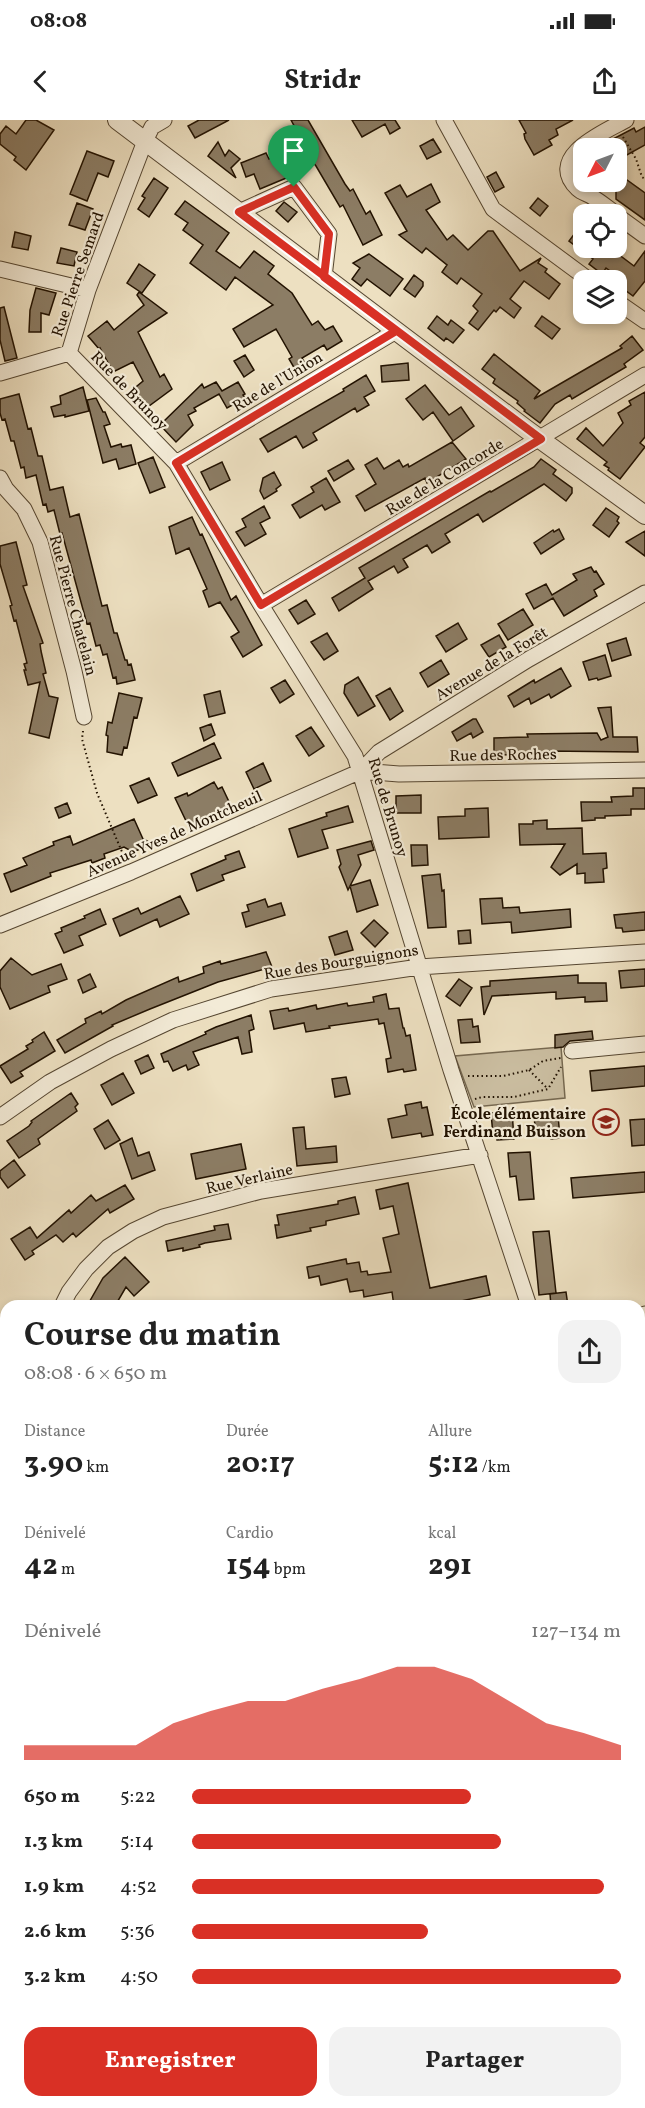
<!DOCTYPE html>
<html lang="fr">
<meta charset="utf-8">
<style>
body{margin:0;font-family:Vollkorn,serif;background:#f2f2f2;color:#222;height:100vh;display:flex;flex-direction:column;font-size:22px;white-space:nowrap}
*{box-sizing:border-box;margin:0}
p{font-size:20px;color:#767676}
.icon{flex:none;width:33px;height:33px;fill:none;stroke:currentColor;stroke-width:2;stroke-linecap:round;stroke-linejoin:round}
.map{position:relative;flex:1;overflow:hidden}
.panel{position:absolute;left:0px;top:1180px;width:645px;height:808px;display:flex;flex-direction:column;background:#fff;border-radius:18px 18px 0 0;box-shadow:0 3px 9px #0003}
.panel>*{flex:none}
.needle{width:39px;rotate:228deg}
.buttons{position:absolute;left:573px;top:18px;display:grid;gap:12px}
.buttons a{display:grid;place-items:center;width:54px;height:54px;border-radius:12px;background:#fff;box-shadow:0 3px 9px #0003;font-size:30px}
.pin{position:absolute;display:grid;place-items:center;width:51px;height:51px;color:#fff;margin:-62px -26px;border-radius:50% 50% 50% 0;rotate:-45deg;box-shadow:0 0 6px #0007}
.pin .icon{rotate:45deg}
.round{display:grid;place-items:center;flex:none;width:63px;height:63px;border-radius:18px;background:#f2f2f2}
.head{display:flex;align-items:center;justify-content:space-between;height:102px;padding:0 24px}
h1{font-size:33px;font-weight:700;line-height:45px}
.stats{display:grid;grid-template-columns:repeat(3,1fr);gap:9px;height:102px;padding:6px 24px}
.stats div{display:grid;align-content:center}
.stats b{font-size:30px;font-weight:700}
.stats small{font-size:16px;font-weight:400}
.stats p{font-size:16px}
.chart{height:168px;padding:12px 24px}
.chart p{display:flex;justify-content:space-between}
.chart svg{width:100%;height:108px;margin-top:6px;fill:#d93025;opacity:.7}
.action{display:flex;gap:12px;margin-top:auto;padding:12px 24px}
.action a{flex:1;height:69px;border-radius:18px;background:#d93025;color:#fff;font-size:24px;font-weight:700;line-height:69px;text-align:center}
.action a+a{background:#f2f2f2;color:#222}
ul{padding:0 24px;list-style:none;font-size:20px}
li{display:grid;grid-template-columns:96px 72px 1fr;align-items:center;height:45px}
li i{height:15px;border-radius:8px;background:#d93025}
.status{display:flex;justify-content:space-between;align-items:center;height:42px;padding:0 30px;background:#fff;direction:ltr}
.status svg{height:16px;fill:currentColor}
header{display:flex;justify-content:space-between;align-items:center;height:78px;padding:0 24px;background:#fff;font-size:27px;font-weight:700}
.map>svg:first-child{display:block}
.green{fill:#cabda0;stroke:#766850;stroke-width:1.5}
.building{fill:#8c7d65;stroke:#221201;stroke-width:1.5}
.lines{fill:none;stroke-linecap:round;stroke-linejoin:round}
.service-casing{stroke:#554631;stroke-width:10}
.minor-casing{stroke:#554631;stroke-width:17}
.tertiary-casing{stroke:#554631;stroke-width:20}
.path{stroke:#221201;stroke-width:2;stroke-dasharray:1.5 3;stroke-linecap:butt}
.service{stroke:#f3ebd7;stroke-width:8}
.minor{stroke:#f3ebd7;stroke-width:15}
.tertiary{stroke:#f3ebd7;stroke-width:18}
.route-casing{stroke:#fff;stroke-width:12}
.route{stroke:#d93025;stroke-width:8}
.labels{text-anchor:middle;stroke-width:4.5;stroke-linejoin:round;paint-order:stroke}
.street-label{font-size:16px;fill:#221201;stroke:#f3ebd7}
.poi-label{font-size:16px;font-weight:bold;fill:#221201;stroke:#f3ebd7;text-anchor:end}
</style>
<div class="status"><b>08:08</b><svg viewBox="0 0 49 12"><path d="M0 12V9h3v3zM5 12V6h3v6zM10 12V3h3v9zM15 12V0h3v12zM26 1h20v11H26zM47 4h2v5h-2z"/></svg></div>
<header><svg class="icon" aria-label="back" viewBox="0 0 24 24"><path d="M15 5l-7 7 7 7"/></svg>Stridr<svg class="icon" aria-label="share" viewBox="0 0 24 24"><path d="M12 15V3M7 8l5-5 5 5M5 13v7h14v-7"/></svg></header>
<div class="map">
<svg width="645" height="1988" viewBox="0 0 645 1988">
<rect width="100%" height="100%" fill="#ede0c1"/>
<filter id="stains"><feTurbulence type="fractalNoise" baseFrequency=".00333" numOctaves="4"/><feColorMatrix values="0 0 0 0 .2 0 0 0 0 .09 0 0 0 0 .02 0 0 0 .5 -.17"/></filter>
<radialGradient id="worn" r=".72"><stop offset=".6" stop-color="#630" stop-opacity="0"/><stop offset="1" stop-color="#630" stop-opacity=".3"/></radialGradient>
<path class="green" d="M561,927L565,978L474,987L455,936Z"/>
<path class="building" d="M26,0H36L54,10L26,50L14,40L16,37L0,24V14L6,6L16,14Z
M199,0H229L195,18L188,6Z
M291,0H308L345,64L350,71L353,69L366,94L370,91L382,115L363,125L343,85L340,87L316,46L309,37L307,39L301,29L305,26Z
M352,0H395L400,8L390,14L385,4L362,17Z
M519,0H573L556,9L558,15L549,20L552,25L534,35L525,19L524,14L526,13Z
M645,7V25L616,41V28H596L634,8L636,12Z
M433,19L441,32L427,39L420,26Z
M218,22L225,36L229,30L240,39L231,48L236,58L208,36Z
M87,31L114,41L108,57L98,53L87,81L70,74Z
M266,33L269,39L282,33L291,56L260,69L254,54L246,57L241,43Z
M496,52L504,67L495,72L487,57Z
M616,52L645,73V100L616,79Z
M154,58L168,68L149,97L138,89L145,78L142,76Z
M431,64L440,82L426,90L447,120L453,115L468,130L488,111H493L520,151L541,138L538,143L547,149L545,152L560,164L549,179L524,161L510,179L521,188L514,198L500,187L496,192L494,190L478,210L469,203L478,191L473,186L482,174L461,158L457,164L442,152L447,145L426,128L422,133L399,115L407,111L385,73L400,65L407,77Z
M538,78L548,86L540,96L530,88Z
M185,81L229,113L216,131L240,148L254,131L274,146L268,154L292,173L312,205L318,201L325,210L333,206L342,221L327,230L324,225L302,238L306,245L296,251L289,239L292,237L276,209L244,227L233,209L273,185L235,157L226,170L190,143L203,125L183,110L188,103L175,94Z
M284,82L297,92L288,102L276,91Z
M77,83L93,89L85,110L69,105Z
M584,101V128H610L634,146L645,131V161L633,176L621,167L625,162L606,148L602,154L589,144L593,139L569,121Z
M15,112L31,116L28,130L12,127Z
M61,128L77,132L74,146L57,143Z
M369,134L403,159L390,176L367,159L361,166L352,159L360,148L353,143Z
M139,144L155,155L142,173L127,163Z
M414,155L423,162V166L415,177L404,169Z
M36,168L56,173L49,195L41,193V212H29L30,190Z
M139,172L167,193L138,212L160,257L164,254L172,269L145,289L131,271L143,261L133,242L113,252L100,228L99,229L88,216L107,201L114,210L144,185L137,175Z
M4,187L17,238L5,241L0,220V188Z
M437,196L448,205L451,200L464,210L453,223L446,218L444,221L428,208Z
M542,196L560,209L552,219L535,206Z
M632,216L643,230L624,244L626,247L572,279L570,275L555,284L540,303L524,291L525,290L517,283L518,281L493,263L495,259L482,249L494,234L540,271L534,279L622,228L620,226Z
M245,235L254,250L244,257L234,241Z
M408,243L409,260L382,262L381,246Z
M366,255L375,271L364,277L369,285L357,292L355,288L313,313L317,320L303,328L296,316L268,332L260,319L344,271L343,269Z
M216,262L222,271L238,262L245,274L243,275L245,278L227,288L219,274L194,288L196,291L188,295L193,305L176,322L160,305L202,264L204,268Z
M425,265L449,295L461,287L474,306L453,321L433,292L423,300L406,279Z
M83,267L89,291L65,297V295L54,297L51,287L61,284L60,276Z
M645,272V317L640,323L645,327L620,359L608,350L609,348L604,345L607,342L577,319L586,308L603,326L623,303L618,293L631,285L629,281Z
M19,274L28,309L31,308L38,336H42L50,370L63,367L70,397L79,394L102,486L107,485L114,513H117L125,540H127L128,545L131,544L135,560L117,564L116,557L113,558L107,534L103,535L100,525L96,526L90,503L87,504L62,413L60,414L54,390L48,392L46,384L43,385L36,355L26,358L24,347L21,348L14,321H11L5,299L2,300L0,293V279Z
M96,278L103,292H105L110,304L104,306L111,327L121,324L122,327L131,325L136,344L119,349L116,339L103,343L87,280Z
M452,322L466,339L427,363L425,358L365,391L356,376L376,364L365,345L377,338L384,349L399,340L403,347L408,344L409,347Z
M153,337L165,367L150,373L138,343Z
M541,339L556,350L553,354L572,368V373L566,381L544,364L483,402L478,394L445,414L450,422L432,433L427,425L403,439L408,447L398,453L394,446L368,461L373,469L339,491L332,478L365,458L359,448L490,371L491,372L534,347Z
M348,340L354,349L334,361L328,351Z
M222,342L230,360L210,370L201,352Z
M274,352L281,365L276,369L277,371L264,379L260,371L263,358Z
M326,358L340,382L325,390L322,385L300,398L292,385L314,372L311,367Z
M264,386L270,398L260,403L266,414L245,426L236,412L246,407L242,399Z
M606,388L619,397L617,401L619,403L609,417L593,405Z
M192,397L200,415L202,414L231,480L236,476L262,525L243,537L231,517L239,512L220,482L209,487L203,471L207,469L189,428L176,434L169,407Z
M559,409L564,419L541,434L534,423L553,410L554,412Z
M645,411V436L626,422Z
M16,422L27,465L23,466L43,523L40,524L41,531L46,553L43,554L49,576L58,578L49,618L29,613L40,562L28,565L24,550H26L24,544L27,543L16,500L14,501L10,486L12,485L0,444V426Z
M591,447L594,452L596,451L604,464L594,470L597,476L564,496L553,478L534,489L526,474L546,464L552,475L577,460L573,454Z
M306,480L315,494L298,504L289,490Z
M523,489L533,505L508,520L498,504Z
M458,503L467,519L446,532L436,516Z
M327,513L338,531L324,540L311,522Z
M499,515L506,527L489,537L481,525Z
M626,518L631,535L612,541L607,524Z
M605,535L611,556L598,560L597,558L589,560L583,542Z
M441,540L449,554L428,567L420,553Z
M561,548L571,566L551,578L549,574L531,584L529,578L514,587L508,576L534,560L535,563Z
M358,557L375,586L358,596L344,573L345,565Z
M285,560L294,574L280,583L271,568Z
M390,568L403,591L390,600L376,576Z
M220,571L225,593L209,597L204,575Z
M119,573L142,578L137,598L134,597L127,628L124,627L122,635L107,632L108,616L106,615L108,602L112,603Z
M611,587L613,617H637L638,632L545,631V634L494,635V618L528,617L527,614L597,613L601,620L608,617L598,588Z
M473,599H476L483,612L473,618L471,613L457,621L452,612Z
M211,604L215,615L204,621L200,608Z
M311,607L324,626L309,636L296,616Z
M214,623L221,638L178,656L172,643Z
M263,643L271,661L254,669L246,652Z
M149,658L157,675L138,683L130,666Z
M214,662L218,669L222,667L231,686L188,705L175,678L187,673L188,676Z
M633,668H645V689H631V695L605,696V698H595V700L582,701L581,682H612L611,677L633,676Z
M421,675V693H396V676Z
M67,683L71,693L59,698L55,688Z
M348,686L353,702L322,710L328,728L298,737L289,709L327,696L326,693Z
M488,688L489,717L439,719L438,697L465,696V689Z
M134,699L143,719L153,724L133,732L124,727L104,734L105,738L92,743L91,740L50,753L51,756L11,772L4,754L27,745L23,738L54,725L53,722L70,716L73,725Z
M547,700V709L582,708L583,734L606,733L607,748L603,749L604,762L585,763V753L577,754V744L560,755L551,747L565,724L520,725L519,704H533V701Z
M371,721L374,730L358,735L361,745L350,766L370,760L378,785L357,792L350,766L348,770L339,747L341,744L337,730Z
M411,725H427L428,745L412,746Z
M239,731L245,747L222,755L224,760L197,771L191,754L226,739L225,736Z
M440,754L442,771L444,770L446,807L428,808L422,756Z
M180,776L189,794L160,807L157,799L120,816L113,799L138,788L141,794Z
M502,778L503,788L519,787L520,793L570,789L571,807L512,813L511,802L482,804L480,779Z
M265,779L268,787L281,783L285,795L246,807L242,793L249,791L247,785Z
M100,789L106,804L79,816L83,825L64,833L55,814L62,811L61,808L85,798L84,796Z
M645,792V810L623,812L622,808H616L614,795Z
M374,800L388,813L375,827L361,813Z
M470,810L471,823L459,824L458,811Z
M347,811L353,830L335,835L329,817Z
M266,832L272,847L218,862L150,889L112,905L113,906L65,933L57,920L86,903L85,899L101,891L102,894L126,880L178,857L179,862L204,853L203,847L220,841L221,844Z
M11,838L32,855L61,844L67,859L48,866L50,872L10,889L0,867V851Z
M645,849V866L621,868L619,851Z
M90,854L96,867L83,873L78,860Z
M578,855V863H606L607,881L585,882V877L556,879V872L492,876L484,895L481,867L490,866V861Z
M459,859L472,868L460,886L446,876Z
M386,874L389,889L399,888L403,908H404L406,916L410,915L416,950L404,952L403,949L388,952L386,939L391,938L384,903L379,904L378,899L329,906L330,908L306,912L304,903L274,909L270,891L288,888L289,891L316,885L317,889L347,883L348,886L374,882L373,877Z
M251,895L254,909L249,911L252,932L242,934L238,917L193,932L199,945L188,950L186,945L173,951L168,941L164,942L161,934L206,914L205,912L216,907Z
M472,899L473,907L478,906L480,922L461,923L458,900Z
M592,911L593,919L570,921L563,927L555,928V915Z
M44,912L55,931L20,952L23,956L11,963L0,946L28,929L26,926L33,922L32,920Z
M148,935L154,948L141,954L135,941Z
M645,946V966L592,971L590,951Z
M123,953L134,973L112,985L101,965Z
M346,957L350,974L335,977L332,959Z
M71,973L78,984L75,987L77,991L38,1019L40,1024L19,1038L7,1021L29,1006L32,1002L31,1001Z
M421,982L422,988L427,987L433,1015L422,1017L421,1013L392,1018L388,999L407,995L405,985Z
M512,991L514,1019L497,1020L496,1015H493L491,993Z
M549,991V995H558L560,1018L551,1019L535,1008L534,992Z
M645,999V1025L632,1026L630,1000Z
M108,1000L120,1020L105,1029L94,1009Z
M304,1007L306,1029L336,1026L337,1042L297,1046L293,1008Z
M132,1018L138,1036L149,1032L155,1050L132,1059L120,1024Z
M241,1024L246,1049L196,1059L191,1034Z
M530,1032L534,1079L519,1080L516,1056L510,1057L508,1033Z
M14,1040L25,1055L8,1068L0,1057V1051Z
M645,1052V1072L573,1078L571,1058Z
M408,1063L430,1168L486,1156L490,1175L437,1186H394L392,1172L364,1177L363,1170L350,1172L347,1159L321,1165L319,1156L309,1158L307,1147L346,1139L347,1144L359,1142L361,1152L367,1151L368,1155L391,1152L383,1118L399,1114L393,1086L380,1089L376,1070Z
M125,1065L134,1079L110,1093L108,1089L76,1117L73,1113L63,1122L56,1115L32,1131L34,1134L25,1140L11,1119L30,1107L37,1118L69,1090L71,1093L91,1075L96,1081Z
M355,1077L359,1094L326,1101V1105L310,1108L311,1111L277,1118L275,1105H279L277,1095L338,1084V1081Z
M228,1104L231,1119L205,1123L199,1125L200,1127L183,1131V1128L168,1131L166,1121L215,1110L214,1106Z
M549,1111L556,1173L539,1175L533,1112Z
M125,1137L149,1162L134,1176L126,1167L115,1186H87L103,1158Z
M566,1172L568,1186H551L550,1174Z"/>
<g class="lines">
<defs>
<path id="service" d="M0,1330L6,1329
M0,1410L6,1407
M229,1983L232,1988"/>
<path id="minor" d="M444,0L493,89L589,160
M239,92L294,67L329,114L324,157
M616,94C609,89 602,83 594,78C589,74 582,73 578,69C544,37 604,12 626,0
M616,95L645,116
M0,149L88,170
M616,181L645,201
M69,233L176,343L261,485L355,636L451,950L529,1186
M0,253L69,233L88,170L145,21L152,7L164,0
M176,343L396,211
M0,358L6,369L24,389L40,422L74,551L84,597
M261,485L645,255
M361,651L399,654L645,650
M0,805L131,752L361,651L379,632L529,539L645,473
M572,931L645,924
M0,997L50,962L111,929L173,900L271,869L419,847L645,832
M62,1186L69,1172L86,1149L108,1127L133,1111L163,1097L261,1071L480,1035
M639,1197L645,1194
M639,1228L643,1253L645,1257
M0,1291L6,1286
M639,1354L645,1351
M0,1556L6,1554
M639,1623L645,1635
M639,1752L645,1751
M0,1801L6,1798
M639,1912L645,1911
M408,1983L411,1988
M575,1983L579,1988
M126,1988L141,1983
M318,1988L325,1983"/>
<path id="tertiary" d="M117,0L526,309L645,395
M0,1300L6,1309
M639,1432L645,1429"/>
</defs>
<use href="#service" class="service-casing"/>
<use href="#minor" class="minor-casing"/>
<use href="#tertiary" class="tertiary-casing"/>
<path class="path" d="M623,17L636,39L642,57L645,59
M83,611L82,619L97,673L125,739
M529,950L548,969
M468,956H503L529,950L543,941L561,938
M475,979L482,977H514L548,969L561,947"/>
<use href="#service" class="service"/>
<use href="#minor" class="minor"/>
<use href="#tertiary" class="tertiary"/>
</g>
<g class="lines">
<defs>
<path id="route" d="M294,67L329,114L324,157L396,211L176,343L261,485L541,319L239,92L294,67"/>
</defs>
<use href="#route" class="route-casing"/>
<use href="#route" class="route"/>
</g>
<defs>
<symbol id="school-ring" viewBox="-11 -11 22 22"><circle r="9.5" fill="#f3ebd7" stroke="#8f2418" stroke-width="1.5"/><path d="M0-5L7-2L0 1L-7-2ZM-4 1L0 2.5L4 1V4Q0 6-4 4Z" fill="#8f2418"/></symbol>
</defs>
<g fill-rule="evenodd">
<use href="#school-ring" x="591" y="987" width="30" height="30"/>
</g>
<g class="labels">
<g class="street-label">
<text transform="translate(77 154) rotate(-71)" y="6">Rue Pierre Semard</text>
<text transform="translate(277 261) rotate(-31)" y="6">Rue de l'Union</text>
<text transform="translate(130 270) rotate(46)" y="6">Rue de Brunoy</text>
<text transform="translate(444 356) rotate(-31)" y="6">Rue de la Concorde</text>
<text transform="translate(74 485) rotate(75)" y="6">Rue Pierre Chatelain</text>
<text transform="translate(491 543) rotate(-31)" y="6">Avenue de la Forêt</text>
<text transform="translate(503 634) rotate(-1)" y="6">Rue des Roches</text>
<text transform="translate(389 687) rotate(73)" y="6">Rue de Brunoy</text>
<text transform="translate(174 713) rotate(-24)" y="6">Avenue Yves de Montcheuil</text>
<text transform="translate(341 841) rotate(-9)" y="6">Rue des Bourguignons</text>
<text transform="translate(249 1058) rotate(-13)" y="6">Rue Verlaine</text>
</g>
<g class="poi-label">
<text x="586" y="999">École élémentaire<tspan x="586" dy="18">Ferdinand Buisson</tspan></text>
</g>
</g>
<rect width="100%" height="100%" filter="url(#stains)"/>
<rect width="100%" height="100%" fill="url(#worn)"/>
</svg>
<div class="buttons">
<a><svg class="needle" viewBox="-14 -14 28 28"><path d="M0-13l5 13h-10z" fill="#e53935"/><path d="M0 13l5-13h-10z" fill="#767676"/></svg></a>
<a><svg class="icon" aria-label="locate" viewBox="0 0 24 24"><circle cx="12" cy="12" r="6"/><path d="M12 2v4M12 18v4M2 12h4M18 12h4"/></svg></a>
<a><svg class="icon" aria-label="layers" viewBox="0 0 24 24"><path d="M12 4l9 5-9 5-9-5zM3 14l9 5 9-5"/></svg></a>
</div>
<div class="pin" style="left:294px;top:67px;background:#1e9e55"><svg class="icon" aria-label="arrive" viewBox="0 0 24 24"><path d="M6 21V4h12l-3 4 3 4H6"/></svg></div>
<section class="panel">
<div class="head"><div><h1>Course du matin</h1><p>08:08 · 6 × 650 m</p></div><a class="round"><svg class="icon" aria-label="share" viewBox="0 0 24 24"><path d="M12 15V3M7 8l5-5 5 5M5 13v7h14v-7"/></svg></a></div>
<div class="stats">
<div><p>Distance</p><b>3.90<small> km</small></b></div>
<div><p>Durée</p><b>20:17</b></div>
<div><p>Allure</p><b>5:12<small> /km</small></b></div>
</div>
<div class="stats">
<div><p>Dénivelé</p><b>42<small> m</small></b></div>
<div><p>Cardio</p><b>154<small> bpm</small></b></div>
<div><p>kcal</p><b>291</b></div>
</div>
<div class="chart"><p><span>Dénivelé</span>127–134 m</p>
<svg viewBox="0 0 160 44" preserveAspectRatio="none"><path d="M0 44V38L10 38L20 38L30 38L40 29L50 24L60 20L70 20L80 15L90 11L100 6L110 6L120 11L130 20L140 29L150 33L160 38V44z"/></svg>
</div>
<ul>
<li><b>650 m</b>5:22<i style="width:65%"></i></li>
<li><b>1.3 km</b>5:14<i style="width:72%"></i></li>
<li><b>1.9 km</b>4:52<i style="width:96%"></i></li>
<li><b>2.6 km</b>5:36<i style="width:55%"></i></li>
<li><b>3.2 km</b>4:50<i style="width:100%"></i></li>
</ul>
<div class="action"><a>Enregistrer</a><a>Partager</a></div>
</section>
</div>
